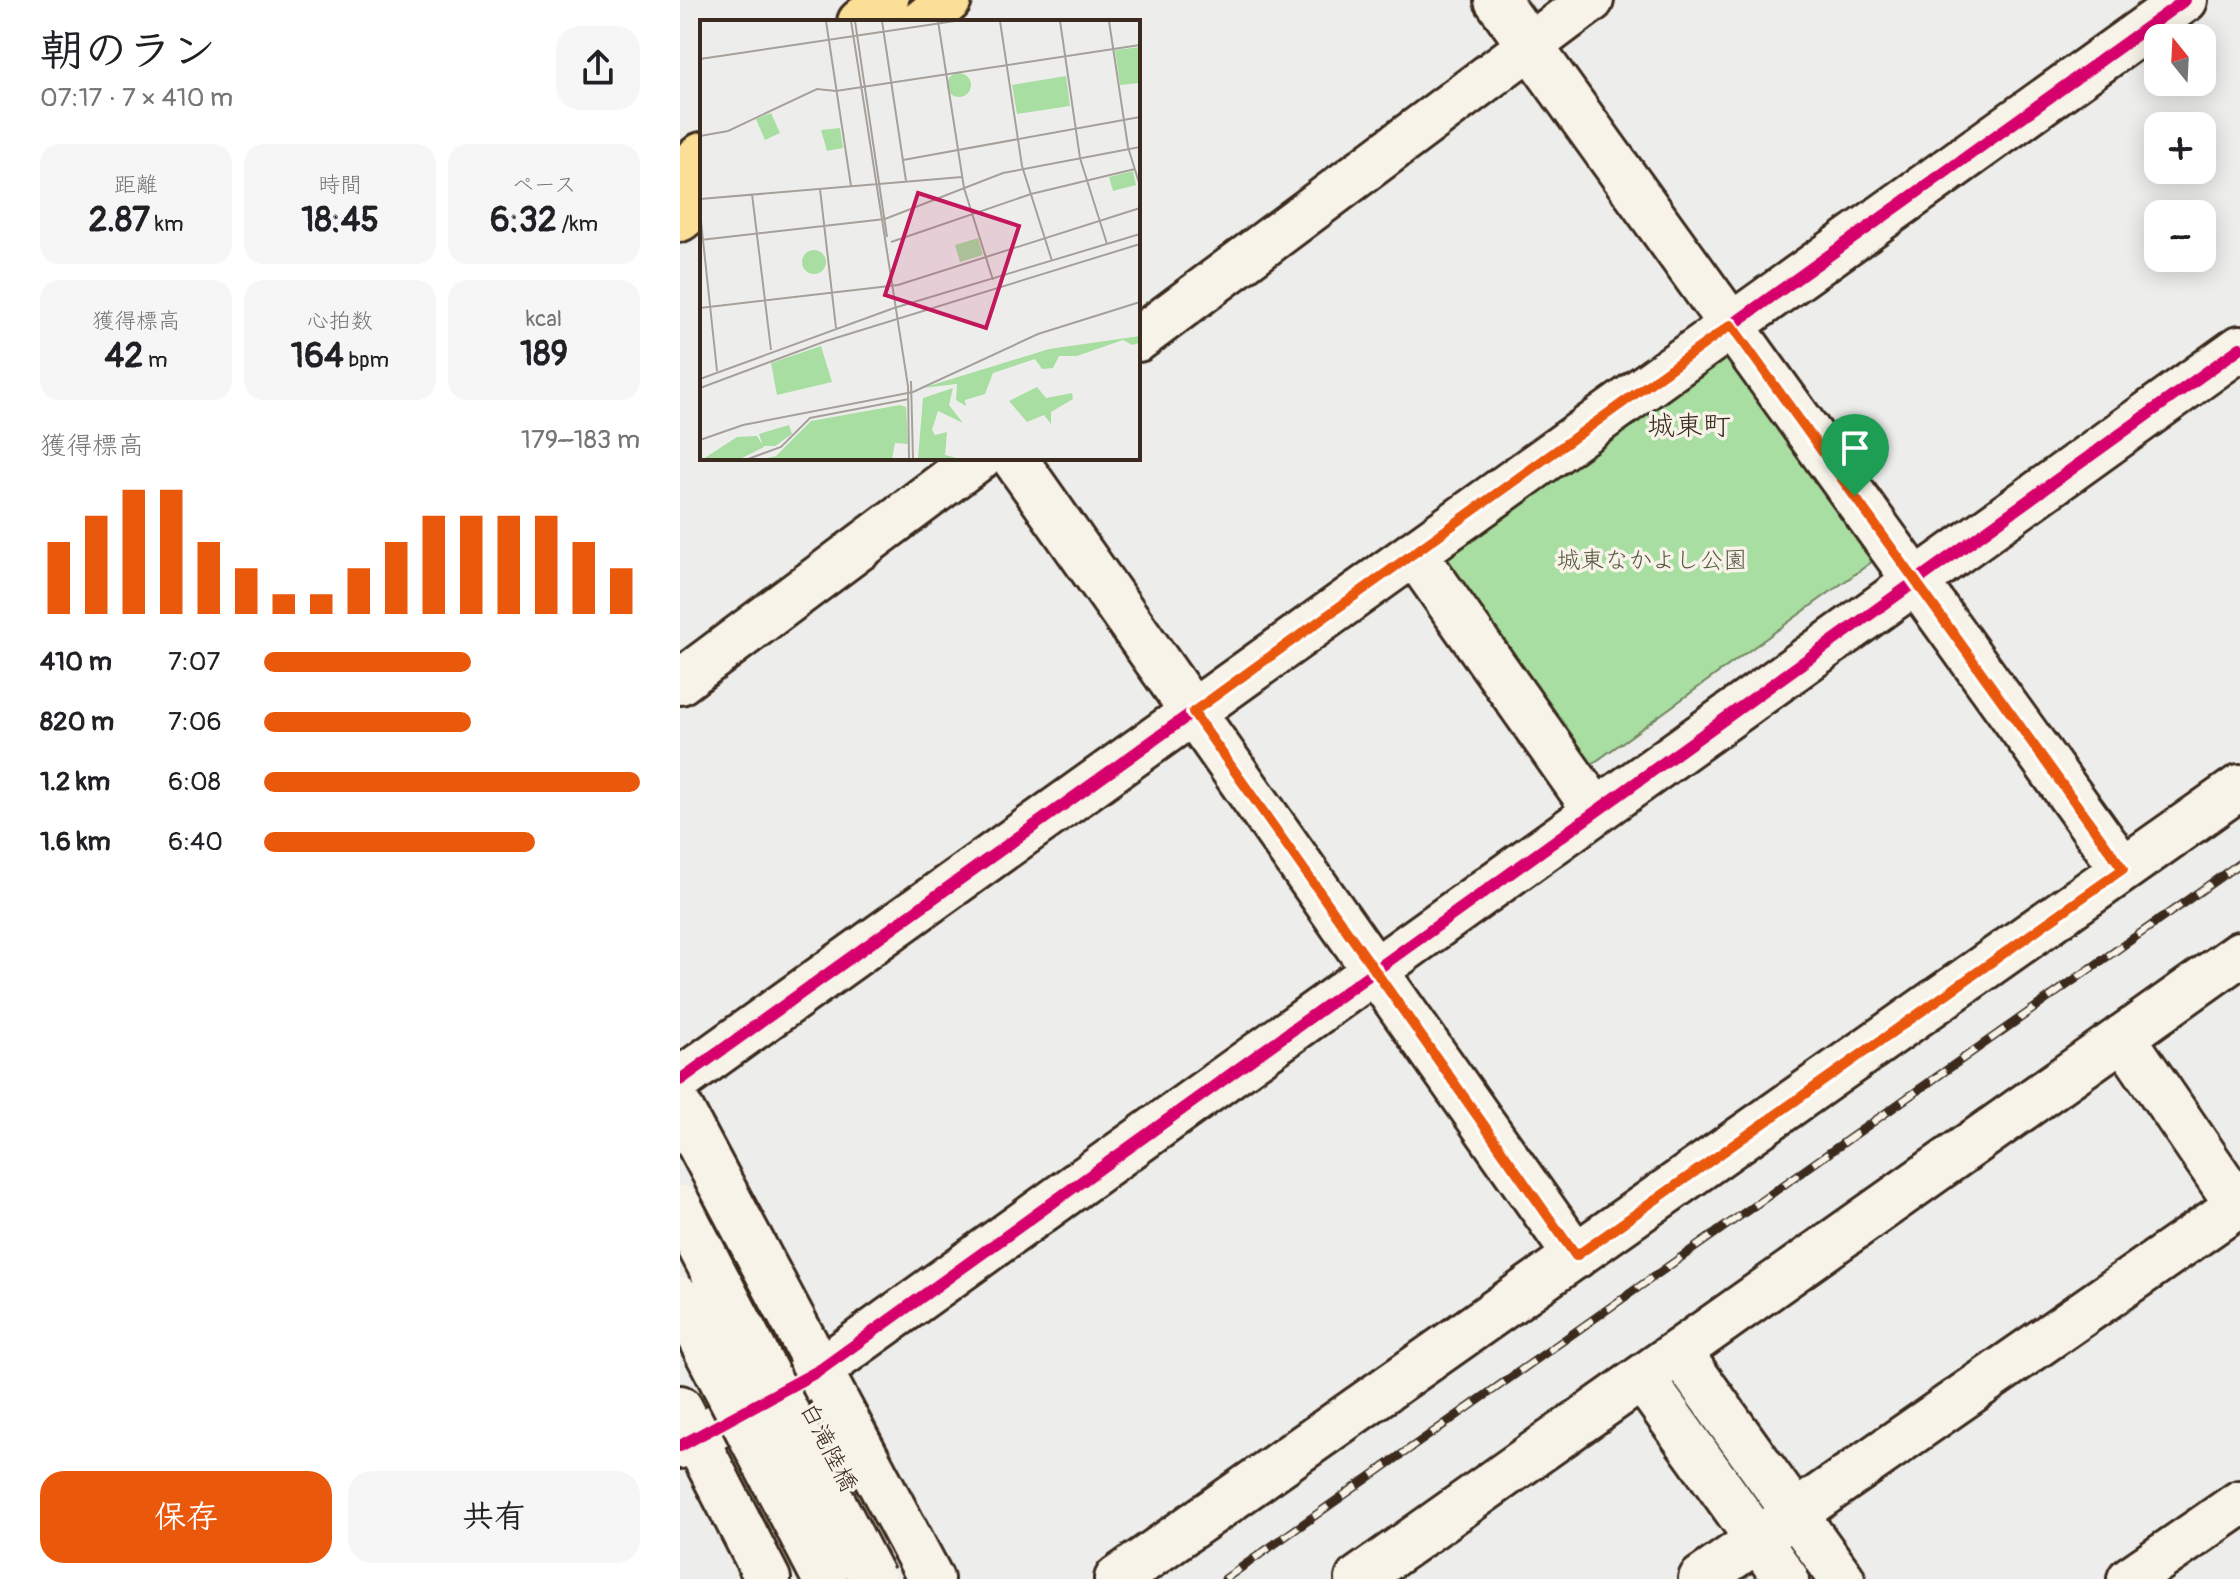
<!DOCTYPE html>
<html lang="ja">
<meta charset="utf-8">
<style>
body{margin:0;font-family:Pangolin,"Klee One",sans-serif;background:#f6f6f6;color:#202124;height:100vh;display:flex;flex-direction:column;font-size:30px;white-space:nowrap}
*{box-sizing:border-box;margin:0}
p{font-size:26px;color:#757577}
.icon{flex:none;width:44px;height:44px;fill:none;stroke:currentColor;stroke-width:2;stroke-linecap:round;stroke-linejoin:round}
.map{position:relative;flex:1;overflow:hidden}
.drawer{display:flex;flex-direction:column;background:#fff;width:680px}
.drawer>*{flex:none}
.needle{width:52px;rotate:342deg}
.tools{position:absolute;left:1464px;top:24px;display:grid;gap:16px}
.tools a{display:grid;place-items:center;width:72px;height:72px;border-radius:16px;background:#fff;box-shadow:0 4px 20px #0003;font-size:40px}
.pin{position:absolute;display:grid;place-items:center;width:68px;height:68px;color:#fff;margin:-82px -34px;border-radius:50% 50% 50% 0;rotate:-45deg;box-shadow:0 0 8px #0007}
.pin .icon{rotate:45deg}
.round{display:grid;place-items:center;flex:none;width:84px;height:84px;border-radius:24px;background:#f6f6f6}
.head{display:flex;align-items:center;justify-content:space-between;height:136px;padding:0 40px}
h1{font-size:44px;font-weight:700;line-height:60px}
.stats{display:grid;grid-template-columns:repeat(3,1fr);gap:12px;height:136px;padding:8px 40px}
.stats div{display:grid;align-content:center;border-radius:20px;background:#f6f6f6;text-align:center}
.stats b{font-size:34px;font-weight:700}
.stats small{font-size:22px;font-weight:400}
.stats p{font-size:22px}
.chart{height:224px;padding:16px 40px}
.chart p{display:flex;justify-content:space-between}
.chart svg{width:100%;height:144px;margin-top:8px;stroke:#ea580c;stroke-width:6}
.cta{display:flex;gap:16px;margin-top:auto;padding:16px 40px}
.cta a{flex:1;height:92px;border-radius:24px;background:#ea580c;color:#fff;font-size:32px;font-weight:700;line-height:92px;text-align:center}
.cta a+a{background:#f6f6f6;color:#202124}
ul{padding:0 40px;list-style:none;font-size:26px}
li{display:grid;grid-template-columns:128px 96px 1fr;align-items:center;height:60px}
li i{height:20px;border-radius:10px;background:#ea580c}
main{display:flex;flex:1;min-height:0}
.map>svg:first-child{display:block}
.green{fill:#a8dea1;stroke:#728460;stroke-width:2}
.lines{fill:none;stroke-linecap:round;stroke-linejoin:round}
.street-casing{stroke:#3b2a1e;stroke-width:50}
.secondary-casing{stroke:#3b2a1e;stroke-width:50}
.highway-casing{stroke:#3b2a1e;stroke-width:50}
.street{stroke:#f7f3e8;stroke-width:44}
.secondary{stroke:#f7f3e8;stroke-width:44}
.highway{stroke:#fbdf96;stroke-width:44}
.rail-casing{stroke:#3b2a1e;stroke-width:9}
.rail{stroke:#f7f3e8;stroke-width:6;stroke-dasharray:18;stroke-linecap:butt}
.secondary-bridge-casing{stroke:#3b2a1e;stroke-width:50;stroke-linecap:butt}
.secondary-bridge{stroke:#f7f3e8;stroke-width:44}
.cycleway-casing{stroke:#f7f3e8;stroke-width:17}
.cycleway{stroke:#d6006c;stroke-width:12}
.route-casing{stroke:#fff;stroke-width:16}
.route{stroke:#ea580c;stroke-width:10}
.labels{text-anchor:middle;stroke-width:7;stroke-linejoin:round;paint-order:stroke}
.park-label{font-size:24px;fill:#56573f;stroke:#f7f3e8}
.street-label{font-size:24px;fill:#3b2a1e;stroke:#f7f3e8}
.quarter-label{font-size:28px;fill:#3b2a1e;stroke:#f7f3e8}
.inset-road{fill:none;stroke:#a6a09a;stroke-width:2}
.view{fill:#c2185b;fill-opacity:0.15;stroke:#c2185b;stroke-width:4}
.inset-edge{fill:none;stroke:#3b2a1e;stroke-width:4}
</style>
<main>
<section class="drawer">
<div class="head"><div><h1>朝のラン</h1><p>07:17 · 7 × 410 m</p></div><a class="round"><svg class="icon" aria-label="share" viewBox="0 0 24 24"><path d="M12 15V3M7 8l5-5 5 5M5 13v7h14v-7"/></svg></a></div>
<div class="stats">
<div><p>距離</p><b>2.87<small> km</small></b></div>
<div><p>時間</p><b>18:45</b></div>
<div><p>ペース</p><b>6:32<small> /km</small></b></div>
</div>
<div class="stats">
<div><p>獲得標高</p><b>42<small> m</small></b></div>
<div><p>心拍数</p><b>164<small> bpm</small></b></div>
<div><p>kcal</p><b>189</b></div>
</div>
<div class="chart"><p><span>獲得標高</span>179–183 m</p>
<svg viewBox="0 0 160 44" preserveAspectRatio="none"><path d="M5 44V22M15 44V14M25 44V6M35 44V6M45 44V22M55 44V30M65 44V38M75 44V38M85 44V30M95 44V22M105 44V14M115 44V14M125 44V14M135 44V14M145 44V22M155 44V30"/></svg>
</div>
<ul>
<li><b>410 m</b>7:07<i style="width:55%"></i></li>
<li><b>820 m</b>7:06<i style="width:55%"></i></li>
<li><b>1.2 km</b>6:08<i style="width:100%"></i></li>
<li><b>1.6 km</b>6:40<i style="width:72%"></i></li>
</ul>
<div class="cta"><a>保存</a><a>共有</a></div>
</section>
<div class="map">
<svg width="1560" height="1579" viewBox="0 0 1560 1579">
<rect width="100%" height="100%" fill="#edeeec"/>
<filter id="ink" filterUnits="userSpaceOnUse"><feTurbulence type="fractalNoise" baseFrequency=".0125" numOctaves="2"/><feDisplacementMap in="SourceGraphic" scale="16" xChannelSelector="R" yChannelSelector="G"/><feConvolveMatrix kernelMatrix="1 2 1 2 8 2 1 2 1" color-interpolation-filters="sRGB"/></filter>
<g filter="url(#ink)">
<path class="green" d="M1041,351L1193,561L904,770L752,560Z"/>
<g class="lines">
<defs>
<path id="street" d="M334,458L896,1256
M734,553L916,811
M1443,1037L1560,1208
M0,1080L1505,0
M0,1108L251,1579
M999,1352L1162,1579
M962,1378L1106,1579
M0,1408L88,1579
M1021,1579L1560,1204
M1450,1579L1560,1503"/>
<path id="secondary" d="M817,0L1443,869
M458,339L911,0
M0,682L299,458
M0,1446L140,1370L1560,348
M437,1579L1560,787
M678,1579L1560,954"/>
<path id="highway" d="M180,22L206,0
M242,22L269,0
M0,173L22,155
M0,219L22,201"/>
</defs>
<use href="#street" class="street-casing"/>
<use href="#secondary" class="secondary-casing"/>
<use href="#highway" class="highway-casing"/>
<use href="#street" class="street"/>
<use href="#secondary" class="secondary"/>
<use href="#highway" class="highway"/>
<defs>
<path id="rail" d="M545,1579L1560,863"/>
</defs>
<use href="#rail" class="rail-casing"/>
<use href="#rail" class="rail"/>
<defs>
<path id="secondary-bridge" d="M0,1208L193,1579
M0,1299L145,1579"/>
</defs>
<use href="#secondary-bridge" class="secondary-bridge-casing"/>
<use href="#secondary-bridge" class="secondary-bridge"/>
<defs>
<path id="cycleway" d="M0,1080L1505,0
M0,1446L140,1370L1560,348"/>
</defs>
<use href="#cycleway" class="cycleway-casing"/>
<use href="#cycleway" class="cycleway"/>
</g>
</g>
<g class="lines" filter="url(#ink)">
<defs>
<path id="route" d="M1051,325L1443,869L896,1256L513,712Z"/>
</defs>
<use href="#route" class="route-casing"/>
<use href="#route" class="route"/>
</g>
<g class="labels">
<g class="park-label">
<text x="972" y="568">城東なかよし公園</text>
</g>
<g class="street-label">
<text transform="translate(149 1447) rotate(63)" y="8">白滝陸橋</text>
</g>
<g class="quarter-label">
<text x="1009" y="435">城東町</text>
</g>
</g>
<g transform="translate(20 20)">
<rect width="440" height="440" fill="#edeeec"/>
<path d="M440,316V323L432,325L423,320L377,336H359L353,348L342,349L335,339L293,353L285,374L265,380L266,386L256,380L257,364L222,368L349,329ZM253,368L249,385L263,403L238,391L232,410L235,415L247,412L245,435L257,438L218,439L223,378ZM200,385L206,387L208,424L195,423L192,439H63L76,436L111,401ZM57,416L64,427L40,439H3L37,417Z" fill="#a8dea1"/>
<path d="M337,367L346,378L372,373L373,379L351,392V404L344,395L327,402L309,381ZM89,405L92,414L75,426H63L59,414Z" fill="#a8dea1"/>
<path d="M440,27V63L420,65L415,30ZM247 65a12 12 0 1 1 24 0a12 12 0 1 1-24 0ZM366,56L370,86L317,94L312,65ZM71,93L80,113L65,120L56,99ZM140,108L143,128L127,131L121,110ZM433,151L436,165L413,171L409,157ZM278,218L283,235L260,242L255,225ZM102 242a12 12 0 1 1 24 0a12 12 0 1 1-24 0ZM121,326L132,362L77,375L71,343Z" fill="#a8dea1"/>
<path class="inset-road" d="M126,1L151,166M151,1L208,366L209,439M155,1L187,217M182,1L206,161M238,1L264,168L293,260M300,1L322,146L352,241M360,1L380,138L407,224M409,1L428,127L440,166M0,39L255,1M0,116L28,111L117,69L136,71L440,25M203,140L440,97M120,169L136,308M52,174L71,330M0,179L262,157M0,192L17,351M0,220L185,199L303,153L440,127M191,222L331,174L435,149M0,288L198,265L440,188M0,359L194,288L440,214M211,361L213,439M0,368L126,321L440,224M0,420L43,405L213,372L338,314L440,282M48,439L81,427L110,398L209,379"/>
<path class="view" d="M218,173L319,206L286,308L185,275Z"/>
<rect width="440" height="440" class="inset-edge"/>
</g>
</svg>
<div class="tools">
<a><svg class="needle" viewBox="-14 -14 28 28"><path d="M0-13l5 13h-10z" fill="#e53935"/><path d="M0 13l5-13h-10z" fill="#757577"/></svg></a>
<a>+</a>
<a>−</a>
</div>
<div class="pin" style="left:1175px;top:496px;background:#1e9e55"><svg class="icon" aria-label="arrive" viewBox="0 0 24 24"><path d="M6 21V4h12l-3 4 3 4H6"/></svg></div>
</div>
</main>
